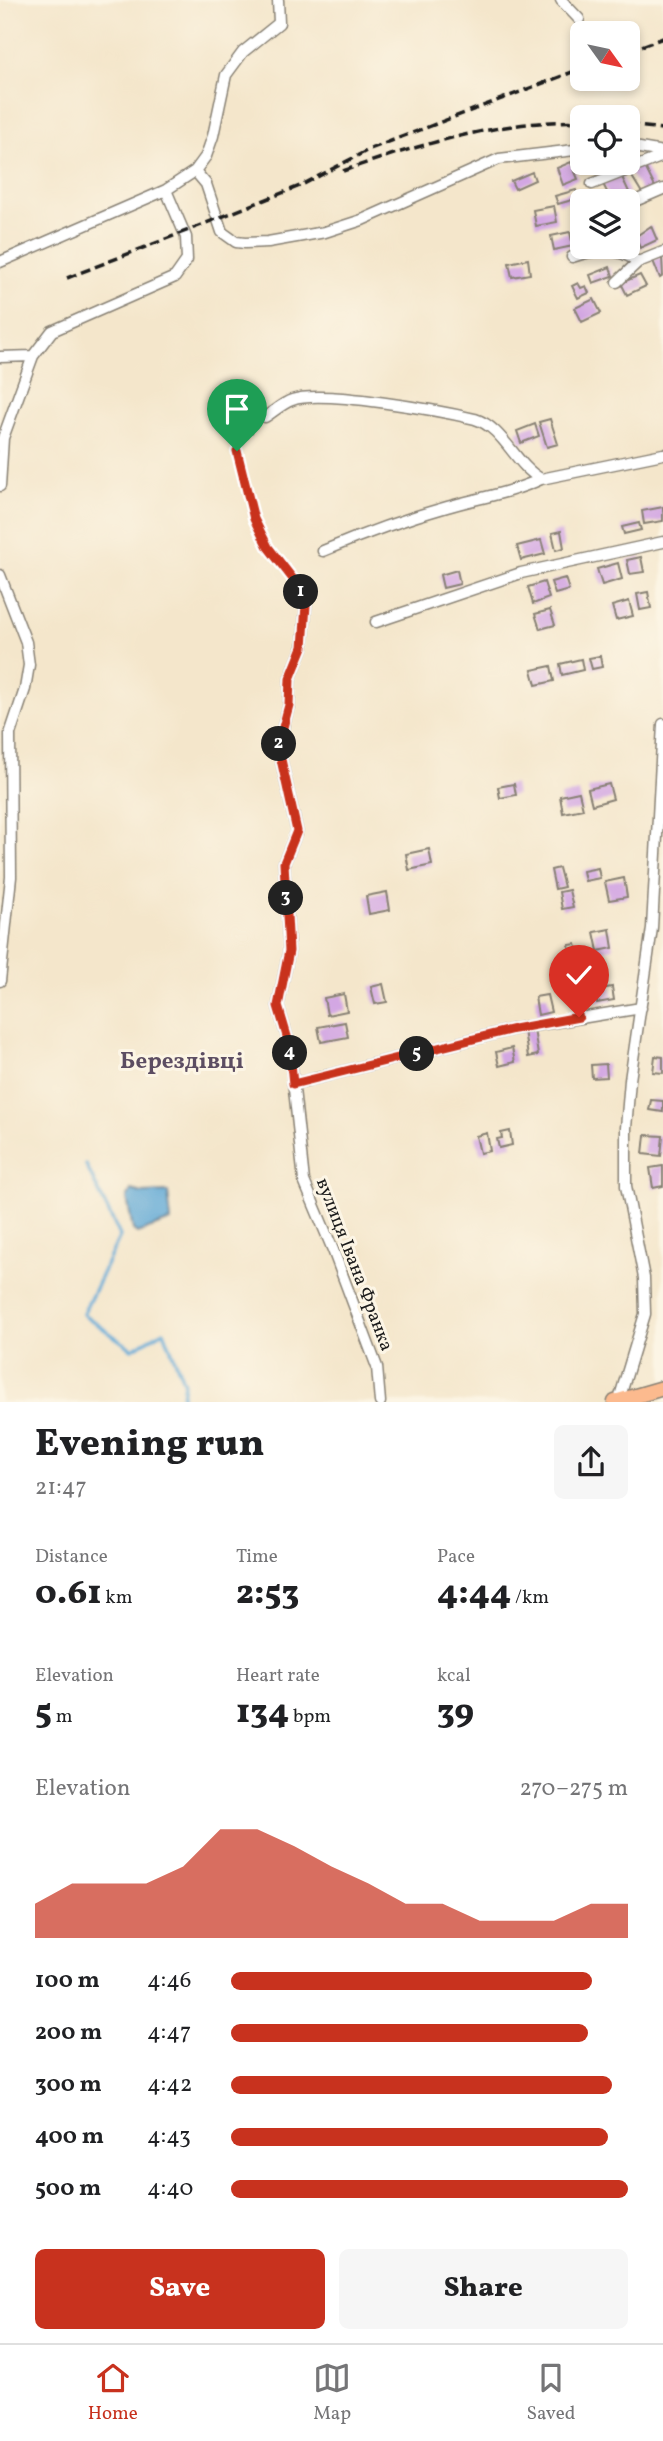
<!DOCTYPE html>
<meta charset="utf-8">
<style>
body{margin:0;font-family:Vollkorn,serif;background:#f6f6f6;color:#202124;height:100vh;display:flex;flex-direction:column;font-size:26px;white-space:nowrap}
*{box-sizing:border-box;margin:0}
p{font-size:23px;color:#757577}
.icon{flex:none;width:38px;height:38px;fill:none;stroke:currentColor;stroke-width:2;stroke-linecap:round;stroke-linejoin:round}
.map{position:relative;height:1402px;overflow:hidden}
.side{display:flex;flex-direction:column;background:#fff;flex:1}
.side>*{flex:none}
.needle{width:46px;rotate:123deg}
.fabs{position:absolute;left:570px;top:21px;display:grid;gap:14px}
.fabs a{display:grid;place-items:center;width:70px;height:70px;border-radius:10px;background:#fff;box-shadow:0 4px 10px #0003;font-size:35px}
.pin{position:absolute;display:grid;place-items:center;width:60px;height:60px;color:#fff;margin:-72px -30px;border-radius:50% 50% 50% 0;rotate:-45deg;box-shadow:0 0 7px #0007}
.pin .icon{rotate:45deg}
.km{position:absolute;width:35px;height:35px;margin:-18px;border-radius:50%;background:#222;color:#fff;font-size:19px;line-height:35px;text-align:center}
.round{display:grid;place-items:center;flex:none;width:74px;height:74px;border-radius:10px;background:#f6f6f6}
.headline{display:flex;align-items:center;justify-content:space-between;height:119px;padding:0 35px}
h1{font-size:38px;font-weight:800;line-height:52px}
.stats{display:grid;grid-template-columns:repeat(3,1fr);gap:10px;height:119px;padding:7px 35px}
.stats div{display:grid;align-content:center}
.stats b{font-size:35px;font-weight:800}
.stats small{font-size:19px;font-weight:400}
.stats p{font-size:19px}
.chart{height:196px;padding:14px 35px}
.chart p{display:flex;justify-content:space-between}
.chart svg{width:100%;height:126px;margin-top:7px;fill:#c8321e;opacity:.7}
.button{display:flex;gap:14px;margin-top:auto;padding:14px 35px}
.button a{flex:1;height:80px;border-radius:10px;background:#c8321e;color:#fff;font-size:28px;font-weight:800;line-height:80px;text-align:center}
.button a+a{background:#f6f6f6;color:#202124}
ul{padding:0 35px;list-style:none;font-size:23px}
li{display:grid;grid-template-columns:112px 84px 1fr;align-items:center;height:52px}
li i{height:18px;border-radius:9px;background:#c8321e}
.tabs{display:flex;justify-content:space-around;align-items:center;height:98px;border-top:2px solid #e0e0e0;background:#fff;font-size:19px;color:#757577}
.tabs a{display:grid;justify-items:center;gap:4px}
.tabs .current{color:#c8321e}
.map>svg:first-child{display:block}
.water{fill:#5ea8d6;stroke:#3d6279;stroke-width:2}
.lines{fill:none;stroke-linecap:round;stroke-linejoin:round}
.stream{stroke:#5ea8d6;stroke-width:3.5}
.building{fill:#d3a7e3}
.minor-casing{stroke:#888174;stroke-width:13}
.major-casing{stroke:#888174;stroke-width:17}
.path{stroke:#888174;stroke-width:2;stroke-dasharray:2 5;stroke-linecap:butt}
.minor{stroke:#fff;stroke-width:10}
.major{stroke:#fcba8e;stroke-width:14}
.rail{stroke:#1c1c1c;stroke-width:3.5;stroke-dasharray:10 5;stroke-linecap:butt}
.route-casing{stroke:#fff;stroke-width:14}
.route{stroke:#c8321e;stroke-width:9}
.labels{text-anchor:middle;stroke-width:6;stroke-linejoin:round;paint-order:stroke}
.street-label{font-size:19px;fill:#1c1c1c;stroke:#fcf5e5}
.quarter-label{font-size:23px;font-weight:bold;fill:#5c4d62;stroke:#fcf5e5}
</style>
<div class="map">
<svg width="663" height="1402" viewBox="0 0 663 1402">
<rect width="100%" height="100%" fill="#fcf5e5"/>
<filter id="ink" filterUnits="userSpaceOnUse"><feTurbulence type="fractalNoise" baseFrequency=".0143" numOctaves="2"/><feDisplacementMap in="SourceGraphic" scale="14" xChannelSelector="R" yChannelSelector="G"/><feConvolveMatrix kernelMatrix="1 2 1 2 8 2 1 2 1" color-interpolation-filters="sRGB"/></filter>
<filter id="wash" filterUnits="userSpaceOnUse"><feTurbulence type="fractalNoise" baseFrequency=".00686" numOctaves="4" result="noise"/><feDisplacementMap in="SourceGraphic" scale="28" xChannelSelector="R" yChannelSelector="G"/><feGaussianBlur stdDeviation="1.57" result="paint"/><feColorMatrix in="noise" values="0 0 0 0 0 0 0 0 0 0 0 0 0 0 0 0 0 1.4 0 .05"/><feComposite in="paint" operator="in"/></filter>
<g filter="url(#wash)">
<rect width="100%" height="100%" fill="#f4e6cb"/>
<path class="water" d="M131,1190L142,1193L168,1192L171,1221L137,1233L133,1230L127,1198Z"/>
<g class="lines">
<path class="stream" d="M86,1165L120,1236L83,1314L132,1349L164,1331L184,1383L181,1402"/>
</g>
<g id="blocks">
<path class="building" d="M571,162L578,179L563,185L557,168Z
M643,163L655,187L642,193L628,170Z
M532,172L535,180L515,189L511,181Z
M621,175L629,192L611,200L603,184Z
M576,190L579,198L558,204L555,196Z
M554,206L557,222L536,226L533,210Z
M651,226L657,240L640,248L635,237Z
M570,232L573,246L554,250L551,236Z
M662,256L663,276L660,278L653,261Z
M528,259L530,274L512,277L509,263Z
M610,267L613,276L593,283L590,275Z
M640,275L646,286L627,295L621,283Z
M578,283L581,288L586,286L589,293L578,298L572,286Z
M594,299L601,313L582,322L575,308Z
M550,419L558,444L547,447L539,422Z
M535,424L539,436L521,443L517,431Z
M663,507V521L644,524L642,511Z
M639,523L641,530L624,534L622,527Z
M561,531L564,548L556,550L552,533Z
M541,540L545,554L521,560L517,546Z
M641,557L644,572L630,574L627,560Z
M618,563L622,579L602,585L597,569Z
M457,570L460,584L443,588L440,575Z
M565,578L569,590L555,594L551,582Z
M544,582L549,598L533,604L528,587Z
M648,592L651,608L640,610L637,594Z
M629,601L633,616L616,620L612,606Z
M550,610L555,625L540,629L535,614Z
M600,656L602,667L592,669L589,658Z
M581,659L583,670L562,675L560,664Z
M551,666L554,681L536,685L532,670Z
M514,784L516,795L500,798L498,787Z
M609,784L613,799L592,805L588,789Z
M579,792L583,809L563,813L560,796Z
M429,849L432,865L409,870L406,854Z
M559,868L564,887L555,889L551,870Z
M598,868L600,878L585,881L583,871Z
M624,878L627,897L609,900L605,882Z
M569,890L573,907L562,909L559,892Z
M387,892L390,910L369,914L366,896Z
M610,929L613,948L598,951L594,932Z
M576,944L580,960L572,962L569,945Z
M598,966L600,975L584,978L582,969Z
M383,984L387,1002L375,1004L371,987Z
M612,987L614,1000L597,1003L595,990Z
M344,994L347,1011L327,1015L324,998Z
M547,995L551,1012L538,1015L535,997Z
M345,1022L348,1037L321,1042L318,1027Z
M534,1029L538,1055L528,1057L524,1030Z
M512,1048L515,1062L499,1066L496,1052Z
M655,1056L663,1057V1073L653,1072Z
M606,1064L607,1077L592,1078L591,1065Z
M651,1100L663,1101V1112L649,1110Z
M510,1131L512,1145L499,1148L497,1139L502,1138L501,1133Z
M487,1133L490,1151L480,1153L476,1136Z
M645,1135L663,1136L661,1156L643,1154Z
M663,1166V1186L653,1188L650,1168Z"/>
</g>
</g>
<g filter="url(#ink)">
<use href="#blocks" fill-opacity="0" stroke="#888174" stroke-width="2"/>
<g class="lines">
<defs>
<path id="minor" d="M561,0L579,19
M628,146L663,152
M195,171L206,184L222,232L236,242L245,243L268,242L325,232L362,220L499,159L583,149
M592,184L663,156
M628,204L663,189
M572,257C596,249 617,246 638,262
M0,262L166,190L195,171L206,156L213,136L226,75L243,52L279,23L278,0
M617,282L638,262L663,252
M0,357L33,356
M265,417C273,412 283,403 292,400C322,389 441,411 475,419C504,428 515,465 541,479L663,454
M0,486L3,438L33,356L52,331L175,277L187,260L186,237L166,190
M323,551C363,534 404,519 447,507C478,498 511,493 541,479
M0,575L26,642L29,665L25,689L10,734L11,877L0,981
M306,605L303,647L290,679L289,705L278,746L297,831L284,863L289,951L278,1006L289,1043L304,1181L333,1250L377,1367L380,1402
M376,622L521,573L663,542
M293,1084L514,1029L641,1008
M619,1400L645,1314L644,1278L626,1186V1128L630,1080L652,928L663,724"/>
<path id="major" d="M615,1402L663,1388"/>
</defs>
<use href="#minor" class="minor-casing"/>
<use href="#major" class="major-casing"/>
<path class="path" d="M257,426L237,451L254,519L268,547L302,595"/>
<use href="#minor" class="minor"/>
<use href="#major" class="major"/>
<path class="rail" d="M628,51L663,38
M628,125L663,129
M343,171C414,146 508,118 583,122
M67,278L300,186L370,149L583,68"/>
</g>
</g>
<g class="lines" filter="url(#ink)">
<defs>
<path id="route" d="M237,451L254,519L268,547L300,588L306,605L303,647L290,679L289,705L278,746L297,831L284,863L289,951L278,1006L289,1043L293,1084L514,1029L579,1017"/>
</defs>
<use href="#route" class="route-casing"/>
<use href="#route" class="route"/>
</g>
<g class="labels">
<g class="street-label">
<text transform="translate(356 1264) rotate(69)" y="7">вулиця Івана Франка</text>
</g>
<g class="quarter-label">
<text x="182" y="1068">Берездівці</text>
</g>
</g>
</svg>
<div class="fabs">
<a><svg class="needle" viewBox="-14 -14 28 28"><path d="M0-13l5 13h-10z" fill="#e53935"/><path d="M0 13l5-13h-10z" fill="#757577"/></svg></a>
<a><svg class="icon" aria-label="locate" viewBox="0 0 24 24"><circle cx="12" cy="12" r="6"/><path d="M12 2v4M12 18v4M2 12h4M18 12h4"/></svg></a>
<a><svg class="icon" aria-label="layers" viewBox="0 0 24 24"><path d="M12 4l9 5-9 5-9-5zM3 14l9 5 9-5"/></svg></a>
</div>
<div class="pin" style="left:237px;top:451px;background:#1e9e55"><svg class="icon" aria-label="arrive" viewBox="0 0 24 24"><path d="M6 21V4h12l-3 4 3 4H6"/></svg></div>
<div class="pin" style="left:579px;top:1017px;background:#d93025"><svg class="icon" aria-label="check" viewBox="0 0 24 24"><path d="M5 12l5 5 9-10"/></svg></div>
<b class="km" style="left:301px;top:592px">1</b>
<b class="km" style="left:279px;top:744px">2</b>
<b class="km" style="left:286px;top:898px">3</b>
<b class="km" style="left:290px;top:1053px">4</b>
<b class="km" style="left:417px;top:1054px">5</b>
</div>
<section class="side">
<div class="headline"><div><h1>Evening run</h1><p>21:47</p></div><a class="round"><svg class="icon" aria-label="share" viewBox="0 0 24 24"><path d="M12 15V3M7 8l5-5 5 5M5 13v7h14v-7"/></svg></a></div>
<div class="stats">
<div><p>Distance</p><b>0.61<small> km</small></b></div>
<div><p>Time</p><b>2:53</b></div>
<div><p>Pace</p><b>4:44<small> /km</small></b></div>
</div>
<div class="stats">
<div><p>Elevation</p><b>5<small> m</small></b></div>
<div><p>Heart rate</p><b>134<small> bpm</small></b></div>
<div><p>kcal</p><b>39</b></div>
</div>
<div class="chart"><p><span>Elevation</span>270–275 m</p>
<svg viewBox="0 0 160 44" preserveAspectRatio="none"><path d="M0 44V32L10 25L20 25L30 25L40 19L50 6L60 6L70 12L80 19L90 25L100 32L110 32L120 38L130 38L140 38L150 32L160 32V44z"/></svg>
</div>
<ul>
<li><b>100 m</b>4:46<i style="width:91%"></i></li>
<li><b>200 m</b>4:47<i style="width:90%"></i></li>
<li><b>300 m</b>4:42<i style="width:96%"></i></li>
<li><b>400 m</b>4:43<i style="width:95%"></i></li>
<li><b>500 m</b>4:40<i style="width:100%"></i></li>
</ul>
<div class="button"><a>Save</a><a>Share</a></div>
</section>
<nav class="tabs">
<a class="current"><svg class="icon" aria-label="home" viewBox="0 0 24 24"><path d="M3 11l9-7 9 7M6 9v11h12V9"/></svg>Home</a>
<a><svg class="icon" aria-label="map" viewBox="0 0 24 24"><path d="M3 6l6-2 6 2 6-2v14l-6 2-6-2-6 2zM9 4v14M15 6v14"/></svg>Map</a>
<a><svg class="icon" aria-label="saved" viewBox="0 0 24 24"><path d="M7 4h10v16l-5-4-5 4z"/></svg>Saved</a>
</nav>
